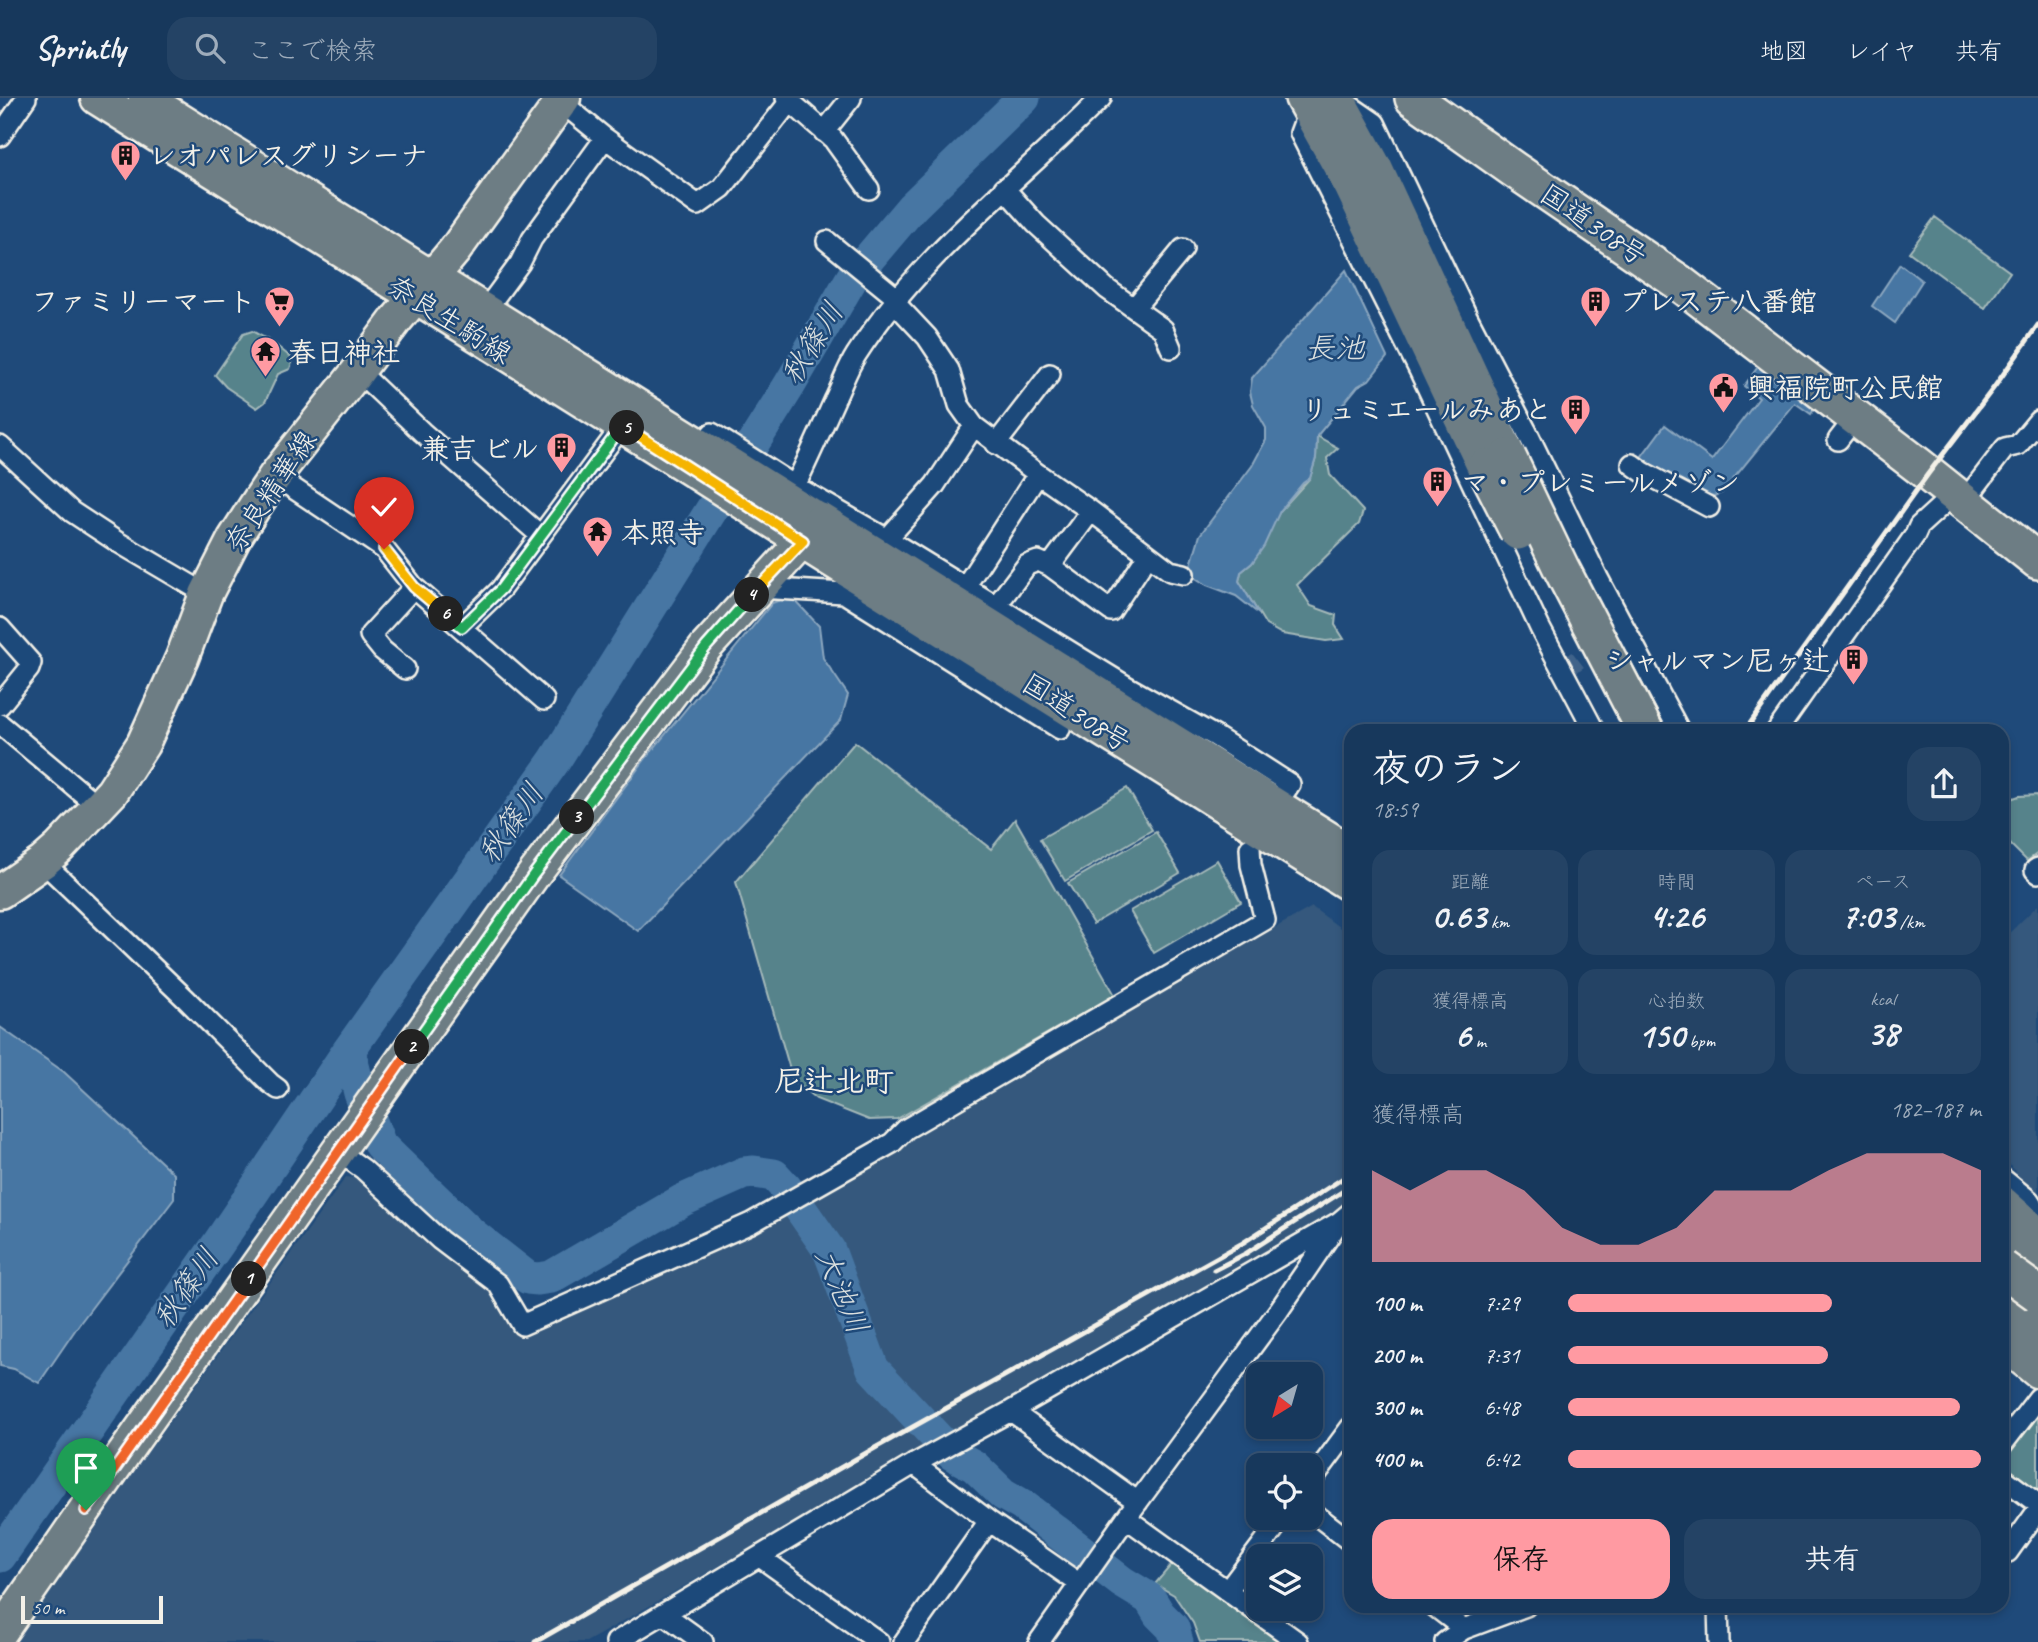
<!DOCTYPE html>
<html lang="ja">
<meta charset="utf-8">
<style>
body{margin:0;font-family:Caveat,"Klee One",sans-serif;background:#244365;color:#f1f3f6;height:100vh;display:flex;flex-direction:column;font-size:26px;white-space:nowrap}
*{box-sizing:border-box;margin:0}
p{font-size:23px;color:#9eacbb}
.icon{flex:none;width:38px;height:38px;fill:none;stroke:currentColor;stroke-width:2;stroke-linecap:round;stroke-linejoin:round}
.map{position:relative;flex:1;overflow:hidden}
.panel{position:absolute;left:1344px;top:626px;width:665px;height:889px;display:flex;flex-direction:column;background:#17385c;border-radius:21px;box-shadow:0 4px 10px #0003,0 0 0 2px #365272}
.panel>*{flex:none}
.needle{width:46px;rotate:217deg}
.controls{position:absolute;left:1246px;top:1264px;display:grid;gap:14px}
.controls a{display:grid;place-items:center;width:77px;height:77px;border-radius:14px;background:#17385c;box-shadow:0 4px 10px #0003,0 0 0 2px #365272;font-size:35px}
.scale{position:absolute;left:21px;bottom:18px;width:142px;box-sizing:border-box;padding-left:7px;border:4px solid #f4f1e8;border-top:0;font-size:19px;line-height:24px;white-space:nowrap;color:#f4f1e8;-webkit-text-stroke:5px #1f4a7a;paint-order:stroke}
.pin{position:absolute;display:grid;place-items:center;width:60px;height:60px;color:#fff;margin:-72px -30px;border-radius:50% 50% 50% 0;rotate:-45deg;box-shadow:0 0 7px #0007}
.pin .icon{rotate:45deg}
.km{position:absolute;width:35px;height:35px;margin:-18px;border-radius:50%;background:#222;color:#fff;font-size:19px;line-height:35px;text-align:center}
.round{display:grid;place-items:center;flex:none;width:74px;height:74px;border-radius:21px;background:#244365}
.headline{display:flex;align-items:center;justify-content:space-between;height:119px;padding:0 28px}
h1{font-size:38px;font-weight:700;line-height:52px}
.figures{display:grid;grid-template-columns:repeat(3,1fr);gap:10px;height:119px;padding:7px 28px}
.figures div{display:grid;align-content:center;border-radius:18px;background:#244365;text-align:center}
.figures b{font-size:35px;font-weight:700}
.figures small{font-size:19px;font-weight:400}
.figures p{font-size:19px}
.chart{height:196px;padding:14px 28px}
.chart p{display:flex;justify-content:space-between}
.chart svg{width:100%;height:126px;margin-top:7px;fill:#ff9aa2;opacity:.7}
.action{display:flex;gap:14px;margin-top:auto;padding:14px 28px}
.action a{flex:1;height:80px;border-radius:21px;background:#ff9aa2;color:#111;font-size:28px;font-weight:700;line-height:80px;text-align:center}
.action a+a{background:#244365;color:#f1f3f6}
ul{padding:0 28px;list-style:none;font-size:23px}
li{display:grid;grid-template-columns:112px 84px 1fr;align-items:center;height:52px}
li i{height:18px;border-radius:9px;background:#ff9aa2}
header{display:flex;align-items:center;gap:42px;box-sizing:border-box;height:98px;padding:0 35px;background:#17385c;border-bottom:2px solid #365272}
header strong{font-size:33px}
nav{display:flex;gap:38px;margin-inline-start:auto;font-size:24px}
.search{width:490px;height:63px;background:#244365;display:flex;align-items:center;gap:18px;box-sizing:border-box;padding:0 24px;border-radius:21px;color:#9eacbb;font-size:26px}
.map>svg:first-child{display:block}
.built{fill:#34587d}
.green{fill:#57838b;stroke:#a6baba;stroke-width:2}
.water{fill:#4776a3;stroke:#8ca7bf;stroke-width:2}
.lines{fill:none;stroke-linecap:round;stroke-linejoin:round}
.river{stroke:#4776a3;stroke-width:33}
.street-tunnel{stroke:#3f638a;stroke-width:19;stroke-dasharray:19 10;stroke-linecap:butt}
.street-casing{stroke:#f4f1e8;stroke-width:24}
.primary-casing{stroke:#f4f1e8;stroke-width:37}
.highway-casing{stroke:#f4f1e8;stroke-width:40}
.street{stroke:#1f4a7a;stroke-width:19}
.primary{stroke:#6d7d84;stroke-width:32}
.highway{stroke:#6d7d84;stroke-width:35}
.rail{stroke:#f4f1e8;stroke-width:5}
.highway-bridge-casing{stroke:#f4f1e8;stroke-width:40;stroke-linecap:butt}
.highway-bridge{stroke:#6d7d84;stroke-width:35}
.split-1-casing{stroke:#fff;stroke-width:14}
.split-2-casing{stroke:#fff;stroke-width:14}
.split-3-casing{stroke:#fff;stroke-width:14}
.split-4-casing{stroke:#fff;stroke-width:14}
.split-5-casing{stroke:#fff;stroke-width:14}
.split-6-casing{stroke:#fff;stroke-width:14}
.split-7-casing{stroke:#fff;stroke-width:14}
.split-1{stroke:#f0652b;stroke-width:9}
.split-2{stroke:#f0652b;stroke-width:9}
.split-3{stroke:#22a559;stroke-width:9}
.split-4{stroke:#22a559;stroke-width:9}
.split-5{stroke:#f5b400;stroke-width:9}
.split-6{stroke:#22a559;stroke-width:9}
.split-7{stroke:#f5b400;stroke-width:9}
.labels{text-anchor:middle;stroke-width:5;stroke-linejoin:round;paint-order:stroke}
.poi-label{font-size:28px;font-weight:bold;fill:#f4f1e8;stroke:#1f4a7a;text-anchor:start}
.street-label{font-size:28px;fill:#f4f1e8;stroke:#1f4a7a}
.water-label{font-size:30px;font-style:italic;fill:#dadfde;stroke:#1f4a7a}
.neighbourhood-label{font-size:30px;font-weight:bold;fill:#f4f1e8;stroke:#1f4a7a}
</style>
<header>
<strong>Sprintly</strong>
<div class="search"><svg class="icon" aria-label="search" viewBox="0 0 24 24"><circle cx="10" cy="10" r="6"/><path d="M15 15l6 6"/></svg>ここで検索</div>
<nav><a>地図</a><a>レイヤ</a><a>共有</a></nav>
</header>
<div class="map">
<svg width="2038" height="1544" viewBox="0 0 2038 1544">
<rect width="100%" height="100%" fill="#1f4a7a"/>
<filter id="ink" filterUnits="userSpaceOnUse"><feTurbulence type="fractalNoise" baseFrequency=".0143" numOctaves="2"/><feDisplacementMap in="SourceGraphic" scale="14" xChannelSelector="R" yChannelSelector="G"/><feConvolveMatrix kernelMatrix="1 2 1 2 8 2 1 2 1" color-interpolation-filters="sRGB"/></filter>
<g filter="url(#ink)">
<path class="built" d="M2038,807V1101L2002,1058V842Z
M1312,809L1351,838V1102L1328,1121L1195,1197L933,1344L629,1520L586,1544H14L92,1432L346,1079L355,1080L394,1109L437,1154L493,1191L518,1236L734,1144L910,1043L914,1032Z"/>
<path class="green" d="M1935,119L2010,174L1985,210L1909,154Z
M252,233L272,244L293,261L290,271L278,276L265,304L257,310L226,289L215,277L243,236Z
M1317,338L1338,350L1327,360L1330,377L1363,413L1359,426L1297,487L1311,508L1336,517L1335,527L1344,541L1326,543L1282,536L1266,527L1239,483L1241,474L1252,465L1280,413L1310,380L1316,360Z
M855,644L991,751L1015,721L1115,897L897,1021L869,1022L816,1001L793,982L736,784Z
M1127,690L1152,732L1065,783L1040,741Z
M2038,697V755L2027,763L2002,738V704L2019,698Z
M1156,734L1180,775L1093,826L1068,785Z
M1217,762L1241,804L1154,855L1130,813Z
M2038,1313V1393L2008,1370L2006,1354Z
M1172,1466L1195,1480L1283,1544H1200L1193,1525L1174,1497L1155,1486Z"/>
<path class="water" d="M1900,166L1922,183L1895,225L1872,208Z
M1346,172L1387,259L1369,282L1358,288L1317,338L1316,360L1310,380L1303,385L1280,413L1264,448L1252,465L1241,474L1239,483L1259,516L1236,498L1207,487L1194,479L1190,470L1200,437L1252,368L1266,342V330L1253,307L1250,294L1252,280Z
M1760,266L1815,310L1811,316L1795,305L1722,395L1714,398L1704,396L1639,362L1665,327L1712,362L1759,300L1744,288Z
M791,498L819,528L823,560L848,597L841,622L638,833L559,777L646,660L772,505Z
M0,929L64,974L174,1076V1101L80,1225L39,1285L14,1271L0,1268Z"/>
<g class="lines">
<path class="river" d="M349,952L360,995L380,1047L472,1136L528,1180L538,1181L551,1179L683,1102L744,1075L754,1074L774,1077L786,1090L829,1152L873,1271L952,1356L974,1368L1003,1396L1022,1407L1122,1484L1150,1501L1159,1516L1173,1530L1177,1544
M0,1458L218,1146L349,952L555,662L789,288L852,180L912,109L1024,0"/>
<path class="street-tunnel" d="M1563,573L1623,527"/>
<defs>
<path id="street" d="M786,0L833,41L869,91
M561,4L605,40L698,107L722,90L790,3
M1346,5L1375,25L1467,218L1526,332L1598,480L1680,634
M1309,11L1300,35L1419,272L1540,530L1595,634
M824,34L851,0
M0,38L26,0
M1004,90L1036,126L1107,191L1163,231L1171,250
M827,143L898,201
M895,205L927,239L949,272L959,307L974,328L1038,376L1091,413L1170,473L1184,476
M1135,209L1183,151
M484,214L520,165L532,141L605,40
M358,273L422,334L540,437
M712,335L795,388C809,359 822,330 835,301C842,287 847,271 856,257C921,156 1018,84 1101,0
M1838,342L1855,320
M996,346L1050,276
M0,348L72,414L116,443L206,496
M1632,366L1643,374L1709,409
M275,378L384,451L414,489L544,602
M795,388L887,441L1128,589L1215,638L1290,686L1284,695
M1963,405L2005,350L2018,347L2038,323
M1091,413L1050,468L1111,513L1148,457
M887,441L935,387L974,328
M965,489L1038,376
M759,490L844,495L1060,631
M996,508L1027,467L1038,463L1050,468
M462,529L501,491L623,327
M0,530L31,565L29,571L0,607
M405,571L382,552L370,537L414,489
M0,626L99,709
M1776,634L1915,437L1919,428L1953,397
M43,764L186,901L270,985L278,991
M2038,770L2035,772L2038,775
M339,1054L363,1071L440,1142L498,1186L522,1227L751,1125L892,1045L906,1031L1265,822L1251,767L1250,750
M2002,1080L2029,1102L2038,1116
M1011,1313L1138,1404
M2002,1347L2038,1300
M914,1366L989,1423L1080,1486
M2002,1379L2038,1406
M1311,1383L1351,1329
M1311,1413L1351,1444
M1126,1420L1298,1544
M2002,1454H2008L2038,1412
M760,1459L879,1544
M1228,1492L1283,1419
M1434,1508L1464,1531
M1718,1508L1719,1544
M664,1516L703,1544
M616,1544L914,1366L1011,1313L1339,1124L1351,1114
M904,1544L989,1423
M1039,1544L1126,1420L1279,1212L1337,1127
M1445,1544L1464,1531L1526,1508"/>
<path id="primary" d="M97,0C332,148 569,292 803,443
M0,794L43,764L59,750L112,694L143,646L182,560L206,496L234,441L255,408L275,378L358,273L396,222L455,152L564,0
M0,1535L128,1350L534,776L706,549L821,423L145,0"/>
<path id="highway" d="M1303,0L1352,88L1485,369
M1336,0L1375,71L1508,359
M1413,0L1513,71L1677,183L1919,368L2038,463
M821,423L1351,756
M803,443L1351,786
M2002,1106L2038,1138
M2002,1144L2038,1173
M2002,1195L2038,1240
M2002,1242L2038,1272"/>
</defs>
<use href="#street" class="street-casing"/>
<use href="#primary" class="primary-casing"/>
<use href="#highway" class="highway-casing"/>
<use href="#street" class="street"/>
<use href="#primary" class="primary"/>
<use href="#highway" class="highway"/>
<path class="rail" d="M1744,634L1928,376L1995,288L2038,227
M1214,1172L1245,1156L1351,1088
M535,1544L875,1350L1241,1146L1351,1075"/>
<defs>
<path id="highway-bridge" d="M1508,359L1561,470L1646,634
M1485,369L1518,434
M2002,1170L2038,1196"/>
</defs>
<use href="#highway-bridge" class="highway-bridge-casing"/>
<use href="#highway-bridge" class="highway-bridge"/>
</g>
</g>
<g class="lines" filter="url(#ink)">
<defs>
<path id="split-1" d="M86,1412L249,1181"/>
<path id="split-2" d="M249,1181L412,949"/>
<path id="split-3" d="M412,949L534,776L577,719"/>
<path id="split-4" d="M577,719L706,549L752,497"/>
<path id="split-5" d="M627,330L803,443L752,497"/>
<path id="split-6" d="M446,516L462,529L501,491L623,327L627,330"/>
<path id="split-7" d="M384,451L414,489L446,516"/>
</defs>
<use href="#split-1" class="split-1-casing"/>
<use href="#split-2" class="split-2-casing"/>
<use href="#split-3" class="split-3-casing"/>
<use href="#split-4" class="split-4-casing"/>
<use href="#split-5" class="split-5-casing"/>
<use href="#split-6" class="split-6-casing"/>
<use href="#split-7" class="split-7-casing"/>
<use href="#split-1" class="split-1"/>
<use href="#split-2" class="split-2"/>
<use href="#split-3" class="split-3"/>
<use href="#split-4" class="split-4"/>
<use href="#split-5" class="split-5"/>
<use href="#split-6" class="split-6"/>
<use href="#split-7" class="split-7"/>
</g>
<defs>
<symbol id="building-pin" viewBox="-11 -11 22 30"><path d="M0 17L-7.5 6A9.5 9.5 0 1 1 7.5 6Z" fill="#ff9aa2" stroke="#1f4a7a"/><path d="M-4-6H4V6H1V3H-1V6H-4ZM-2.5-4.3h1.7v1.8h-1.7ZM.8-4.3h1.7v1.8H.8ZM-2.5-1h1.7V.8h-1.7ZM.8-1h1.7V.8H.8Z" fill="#111"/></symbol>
<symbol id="supermarket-pin" viewBox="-11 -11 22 30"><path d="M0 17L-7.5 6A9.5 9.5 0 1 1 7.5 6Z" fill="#ff9aa2" stroke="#1f4a7a"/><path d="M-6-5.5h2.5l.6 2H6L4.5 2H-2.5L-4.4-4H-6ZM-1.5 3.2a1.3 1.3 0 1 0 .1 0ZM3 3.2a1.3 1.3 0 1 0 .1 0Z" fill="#111"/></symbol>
<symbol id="temple-pin" viewBox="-11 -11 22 30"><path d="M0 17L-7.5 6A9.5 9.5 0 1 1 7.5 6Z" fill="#ff9aa2" stroke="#1f4a7a"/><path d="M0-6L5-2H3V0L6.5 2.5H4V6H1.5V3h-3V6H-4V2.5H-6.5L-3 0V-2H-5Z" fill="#111"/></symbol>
<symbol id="civic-pin" viewBox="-11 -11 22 30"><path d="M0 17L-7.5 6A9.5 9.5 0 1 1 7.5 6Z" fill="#ff9aa2" stroke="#1f4a7a"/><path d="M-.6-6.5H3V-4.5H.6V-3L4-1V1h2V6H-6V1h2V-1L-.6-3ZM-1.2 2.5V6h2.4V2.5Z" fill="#111"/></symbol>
</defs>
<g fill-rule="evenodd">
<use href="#building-pin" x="108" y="40" width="35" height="47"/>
<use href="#supermarket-pin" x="262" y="186" width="35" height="47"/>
<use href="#building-pin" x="1578" y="186" width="35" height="47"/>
<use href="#temple-pin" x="248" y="236" width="35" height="47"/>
<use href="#civic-pin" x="1706" y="272" width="35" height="47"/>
<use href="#building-pin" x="1558" y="294" width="35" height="47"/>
<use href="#building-pin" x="544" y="332" width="35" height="47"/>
<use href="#building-pin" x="1420" y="366" width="35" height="47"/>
<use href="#temple-pin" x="580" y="416" width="35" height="47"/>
<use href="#building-pin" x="1836" y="544" width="35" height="47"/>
</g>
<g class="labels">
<g class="poi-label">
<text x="148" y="67">レオパレスグリシーナ</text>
<text x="256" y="213" text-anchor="end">ファミリーマート</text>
<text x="1619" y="213">プレステ八番館</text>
<text x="288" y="264">春日神社</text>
<text x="1747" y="299">興福院町公民館</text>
<text x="1552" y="321" text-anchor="end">リュミエールみあと</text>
<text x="539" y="360" text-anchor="end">兼吉 ビル</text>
<text x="1461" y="394">マ・プレミールメゾン</text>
<text x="621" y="444">本照寺</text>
<text x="1830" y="572" text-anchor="end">シャルマン尼ヶ辻</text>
</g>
<g class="street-label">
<text transform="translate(1594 126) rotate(34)" y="10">国道308号</text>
<text transform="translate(450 221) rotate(32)" y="10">奈良生駒線</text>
<text transform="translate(270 393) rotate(-56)" y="10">奈良精華線</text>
<text transform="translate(1077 614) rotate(32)" y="10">国道308号</text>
</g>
<g class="water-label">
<text transform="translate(812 245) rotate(-58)" y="10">秋篠川</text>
<text x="1335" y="260">長池</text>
<text transform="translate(511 725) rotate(-55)" y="10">秋篠川</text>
<text transform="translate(186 1190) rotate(-55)" y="10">秋篠川</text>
<text transform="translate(842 1193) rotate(67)" y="10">大池川</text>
</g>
<g class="neighbourhood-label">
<text x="834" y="993">尼辻北町</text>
</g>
</g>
</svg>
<div class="controls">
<a><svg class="needle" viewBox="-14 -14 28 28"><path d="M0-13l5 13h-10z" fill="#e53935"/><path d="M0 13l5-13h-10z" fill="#9eacbb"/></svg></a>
<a><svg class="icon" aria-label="locate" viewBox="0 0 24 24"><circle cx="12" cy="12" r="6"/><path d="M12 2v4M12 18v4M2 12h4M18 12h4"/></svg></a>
<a><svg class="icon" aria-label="layers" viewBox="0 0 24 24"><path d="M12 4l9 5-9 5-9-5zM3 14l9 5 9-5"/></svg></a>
</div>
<div class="scale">50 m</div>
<div class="pin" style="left:86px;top:1412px;background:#1e9e55"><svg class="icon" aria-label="arrive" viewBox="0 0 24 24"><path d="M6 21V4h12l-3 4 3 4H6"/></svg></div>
<div class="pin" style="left:384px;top:451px;background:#d93025"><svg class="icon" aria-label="check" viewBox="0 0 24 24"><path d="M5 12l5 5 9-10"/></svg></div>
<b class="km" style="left:249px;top:1181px">1</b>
<b class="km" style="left:412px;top:949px">2</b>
<b class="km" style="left:577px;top:719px">3</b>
<b class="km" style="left:752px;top:497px">4</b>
<b class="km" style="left:627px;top:330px">5</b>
<b class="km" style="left:446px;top:516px">6</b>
<section class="panel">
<div class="headline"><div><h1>夜のラン</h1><p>18:59</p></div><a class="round"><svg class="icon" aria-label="share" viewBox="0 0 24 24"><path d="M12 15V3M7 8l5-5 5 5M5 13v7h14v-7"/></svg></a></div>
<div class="figures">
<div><p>距離</p><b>0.63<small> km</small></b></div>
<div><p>時間</p><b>4:26</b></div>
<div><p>ペース</p><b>7:03<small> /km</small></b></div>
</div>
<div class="figures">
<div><p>獲得標高</p><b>6<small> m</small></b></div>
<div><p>心拍数</p><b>150<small> bpm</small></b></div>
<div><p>kcal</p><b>38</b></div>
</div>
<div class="chart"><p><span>獲得標高</span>182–187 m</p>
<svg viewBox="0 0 160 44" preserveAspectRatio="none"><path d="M0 44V12L10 19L20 12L30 12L40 19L50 32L60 38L70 38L80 32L90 19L100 19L110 19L120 12L130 6L140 6L150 6L160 12V44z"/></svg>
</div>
<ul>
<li><b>100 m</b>7:29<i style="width:64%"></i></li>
<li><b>200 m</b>7:31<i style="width:63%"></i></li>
<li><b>300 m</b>6:48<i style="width:95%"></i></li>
<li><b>400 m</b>6:42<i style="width:100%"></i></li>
</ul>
<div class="action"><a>保存</a><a>共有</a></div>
</section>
</div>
